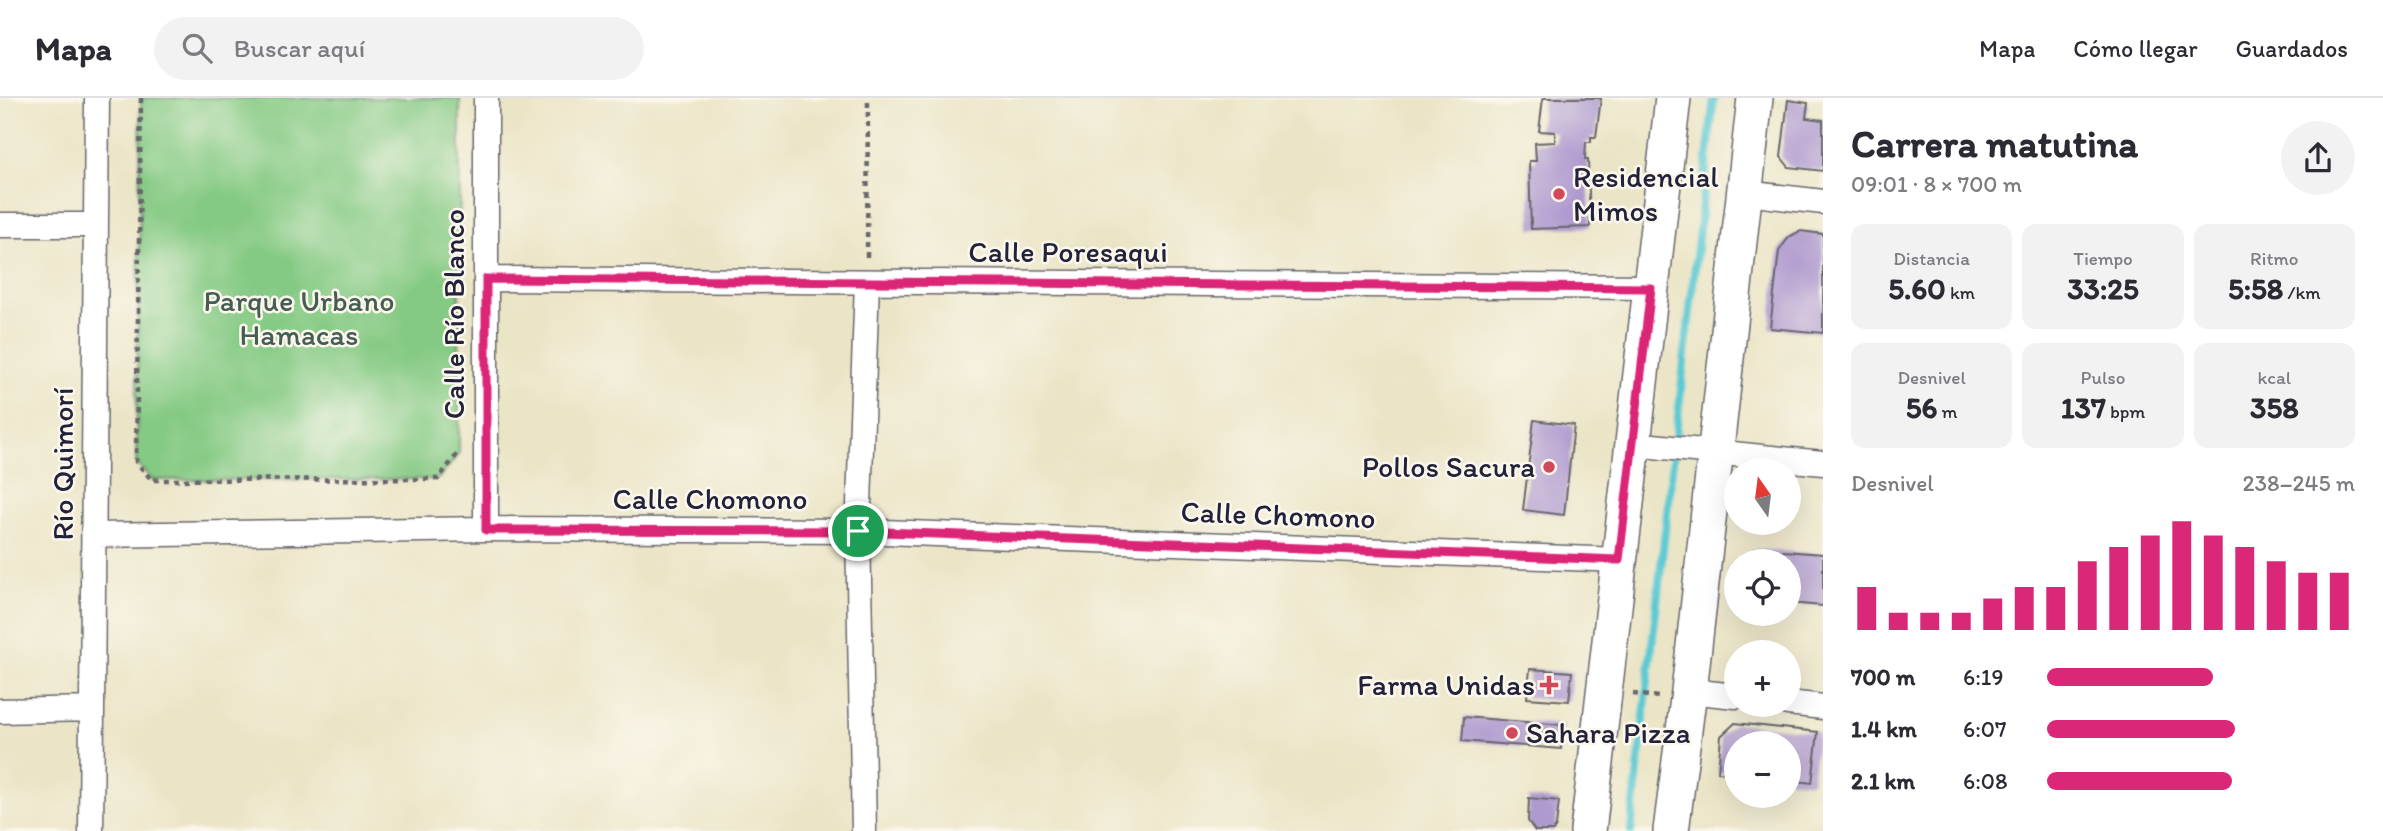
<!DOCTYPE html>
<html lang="es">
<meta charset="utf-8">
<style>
body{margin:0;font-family:Itim,sans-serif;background:#f2f2f3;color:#2b2b33;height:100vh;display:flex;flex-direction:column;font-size:26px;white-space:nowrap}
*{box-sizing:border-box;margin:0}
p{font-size:23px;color:#7c7c81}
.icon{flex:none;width:38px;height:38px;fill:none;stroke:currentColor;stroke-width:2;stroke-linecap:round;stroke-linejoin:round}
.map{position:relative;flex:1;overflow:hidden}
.sheet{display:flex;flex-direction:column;background:#fff;width:560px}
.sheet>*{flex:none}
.needle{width:46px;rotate:346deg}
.tools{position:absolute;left:1724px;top:360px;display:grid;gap:14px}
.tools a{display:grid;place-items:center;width:77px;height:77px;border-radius:50%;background:#fff;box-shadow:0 7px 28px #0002;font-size:35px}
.pin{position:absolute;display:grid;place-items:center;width:60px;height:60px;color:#fff;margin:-30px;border:4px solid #fff;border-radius:50%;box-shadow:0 2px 7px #0007}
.round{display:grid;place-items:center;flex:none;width:74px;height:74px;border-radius:37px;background:#f2f2f3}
.head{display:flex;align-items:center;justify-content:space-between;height:119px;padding:0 28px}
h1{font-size:38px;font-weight:700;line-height:52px}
.metrics{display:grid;grid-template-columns:repeat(3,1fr);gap:10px;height:119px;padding:7px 28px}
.metrics div{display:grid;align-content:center;border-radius:14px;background:#f2f2f3;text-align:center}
.metrics b{font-size:30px;font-weight:700}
.metrics small{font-size:19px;font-weight:400}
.metrics p{font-size:19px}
.chart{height:196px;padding:14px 28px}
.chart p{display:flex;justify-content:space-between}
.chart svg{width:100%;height:126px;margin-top:7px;stroke:#db2777;stroke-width:6}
ul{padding:0 28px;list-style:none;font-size:23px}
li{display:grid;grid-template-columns:112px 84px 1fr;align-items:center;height:52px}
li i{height:18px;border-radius:9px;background:#db2777}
header{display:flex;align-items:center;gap:42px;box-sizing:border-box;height:98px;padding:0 35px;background:#fff;border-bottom:2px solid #e1e1e2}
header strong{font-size:33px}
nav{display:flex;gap:38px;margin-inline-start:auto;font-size:24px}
.search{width:490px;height:63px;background:#f2f2f3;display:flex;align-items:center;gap:18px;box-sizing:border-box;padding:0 24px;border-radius:38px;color:#7c7c81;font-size:26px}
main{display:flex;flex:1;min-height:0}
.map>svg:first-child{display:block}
.green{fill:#85ca84;stroke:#547660;stroke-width:2}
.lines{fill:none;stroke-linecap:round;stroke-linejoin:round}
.stream{stroke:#5dcad3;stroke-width:8}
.building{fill:#ae9acf}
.minor-casing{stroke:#68666c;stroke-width:27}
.secondary-casing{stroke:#68666c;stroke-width:38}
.path{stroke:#68666c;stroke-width:4.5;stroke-dasharray:5 5;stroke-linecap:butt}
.minor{stroke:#fff;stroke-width:24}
.secondary{stroke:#fff;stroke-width:35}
.route-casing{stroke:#fff;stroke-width:14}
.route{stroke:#db2777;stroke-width:9}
.poi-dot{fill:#d1495b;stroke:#fbf7ec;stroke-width:2.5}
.labels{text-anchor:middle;stroke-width:5;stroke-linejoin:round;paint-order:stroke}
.poi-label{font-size:30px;fill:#22223b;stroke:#fbf7ec;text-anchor:start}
.street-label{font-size:30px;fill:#22223b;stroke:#fbf7ec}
.park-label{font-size:30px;fill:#455d55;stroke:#fbf7ec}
</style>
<header>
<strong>Mapa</strong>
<div class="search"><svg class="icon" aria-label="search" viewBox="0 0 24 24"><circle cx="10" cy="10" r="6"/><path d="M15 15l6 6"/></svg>Buscar aquí</div>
<nav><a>Mapa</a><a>Cómo llegar</a><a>Guardados</a></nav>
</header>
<main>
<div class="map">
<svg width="1823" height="733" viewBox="0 0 1823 733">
<rect width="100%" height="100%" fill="#fbf7ec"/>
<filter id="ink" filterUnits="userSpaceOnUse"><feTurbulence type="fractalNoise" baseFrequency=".0143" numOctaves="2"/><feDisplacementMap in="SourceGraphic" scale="14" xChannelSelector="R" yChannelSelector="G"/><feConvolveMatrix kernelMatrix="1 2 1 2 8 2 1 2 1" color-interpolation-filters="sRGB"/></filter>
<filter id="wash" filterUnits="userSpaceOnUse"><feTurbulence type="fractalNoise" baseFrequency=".00686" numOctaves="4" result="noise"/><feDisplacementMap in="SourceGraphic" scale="28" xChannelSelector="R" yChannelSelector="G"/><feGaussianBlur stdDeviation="1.57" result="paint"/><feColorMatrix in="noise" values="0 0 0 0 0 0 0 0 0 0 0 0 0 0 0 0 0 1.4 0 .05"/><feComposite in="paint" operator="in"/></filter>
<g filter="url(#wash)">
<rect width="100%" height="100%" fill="#ebe5c7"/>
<path class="green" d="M141,0H460L459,356L438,381L152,382L136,364Z"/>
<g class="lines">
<path class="stream" d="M1631,733L1714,0"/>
</g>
<g id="blocks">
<path class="building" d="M1543,0H1601L1596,39H1591V44H1586L1585,61H1588L1590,129L1531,131L1529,63H1536L1535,45L1555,44V34L1539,33Z
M1788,2L1808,5L1806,20L1823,22V73L1789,69L1781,59Z
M1800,133L1823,136V235L1770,230L1779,153L1789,139Z
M1534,322L1574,327L1564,417L1523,412Z
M1755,451L1823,456V508L1788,505V464H1754Z
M1530,571L1572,574L1569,603L1527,600Z
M1464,619L1563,627L1561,651L1462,643Z
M1735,625L1818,634L1812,685L1788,682V646H1736V676L1718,674L1721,638Z
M1529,700L1559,703L1556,728L1553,733H1535L1528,723Z"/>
</g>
</g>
<g filter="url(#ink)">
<use href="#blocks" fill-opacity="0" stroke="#68666c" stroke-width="2"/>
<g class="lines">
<defs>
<path id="minor" d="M1745,95L1823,104
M0,127H96
M486,181L1651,189
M1633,346L1823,365
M486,431V0
M94,437L486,431L858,433L1620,462
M1689,593L1736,598
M1788,605L1823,609
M0,613L92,611
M91,733L97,0
M864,733L858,433L867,184"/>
<path id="secondary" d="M1588,733L1673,0
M1671,733L1689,593L1755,0"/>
</defs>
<use href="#minor" class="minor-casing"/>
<use href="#secondary" class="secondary-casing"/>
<path class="path" d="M141,0L136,364L152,382L438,381L459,354
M867,159L868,0
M1633,596L1659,599"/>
<use href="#minor" class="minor"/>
<use href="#secondary" class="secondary"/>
</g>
</g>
<g class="lines" filter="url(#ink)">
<defs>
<path id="route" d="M486,181L1651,190L1619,462L858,433L486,432Z"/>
</defs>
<use href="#route" class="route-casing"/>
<use href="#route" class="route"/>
</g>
<g class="poi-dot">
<circle cx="1559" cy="96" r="7"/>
<circle cx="1549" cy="369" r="7"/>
<path d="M1545.5 576.5h7v7h7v7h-7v7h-7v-7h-7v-7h7z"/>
<circle cx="1512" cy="635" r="7"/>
</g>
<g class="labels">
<g class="poi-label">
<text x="1573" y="89">Residencial<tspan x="1573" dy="34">Mimos</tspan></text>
<text x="1535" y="379" text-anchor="end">Pollos Sacura</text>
<text x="1535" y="597" text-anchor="end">Farma Unidas</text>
<text x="1526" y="645">Sahara Pizza</text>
</g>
<g class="street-label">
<text x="1068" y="164">Calle Poresaqui</text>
<text transform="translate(454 216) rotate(-90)" y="10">Calle Río Blanco</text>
<text transform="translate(63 366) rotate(-90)" y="10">Río Quimorí</text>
<text x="710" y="411">Calle Chomono</text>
<text transform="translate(1278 417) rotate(2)" y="10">Calle Chomono</text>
</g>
<g class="park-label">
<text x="299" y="213">Parque Urbano<tspan x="299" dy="34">Hamacas</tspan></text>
</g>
</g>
</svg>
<div class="tools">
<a><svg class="needle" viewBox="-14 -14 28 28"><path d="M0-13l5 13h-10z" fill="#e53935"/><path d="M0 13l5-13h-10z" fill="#7c7c81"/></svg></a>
<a><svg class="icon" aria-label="locate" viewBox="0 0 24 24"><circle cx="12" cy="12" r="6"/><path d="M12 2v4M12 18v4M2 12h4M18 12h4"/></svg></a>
<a>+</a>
<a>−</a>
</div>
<div class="pin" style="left:858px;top:433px;background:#1e9e55"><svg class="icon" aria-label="arrive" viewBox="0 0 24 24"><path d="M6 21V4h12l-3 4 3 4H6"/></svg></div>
</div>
<section class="sheet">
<div class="head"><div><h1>Carrera matutina</h1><p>09:01 · 8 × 700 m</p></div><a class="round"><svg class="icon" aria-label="share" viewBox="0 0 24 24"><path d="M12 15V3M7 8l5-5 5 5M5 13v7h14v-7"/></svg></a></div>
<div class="metrics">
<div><p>Distancia</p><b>5.60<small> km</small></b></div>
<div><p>Tiempo</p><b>33:25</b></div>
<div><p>Ritmo</p><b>5:58<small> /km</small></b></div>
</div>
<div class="metrics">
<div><p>Desnivel</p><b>56<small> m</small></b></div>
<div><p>Pulso</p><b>137<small> bpm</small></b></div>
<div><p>kcal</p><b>358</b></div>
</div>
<div class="chart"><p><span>Desnivel</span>238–245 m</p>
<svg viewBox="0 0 160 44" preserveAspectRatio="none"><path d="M5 44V29M15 44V38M25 44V38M35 44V38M45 44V33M55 44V29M65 44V29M75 44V20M85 44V15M95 44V11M105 44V6M115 44V11M125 44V15M135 44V20M145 44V24M155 44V24"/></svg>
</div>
<ul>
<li><b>700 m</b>6:19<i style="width:54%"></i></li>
<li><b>1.4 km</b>6:07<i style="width:61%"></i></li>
<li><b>2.1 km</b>6:08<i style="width:60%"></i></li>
</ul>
</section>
</main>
